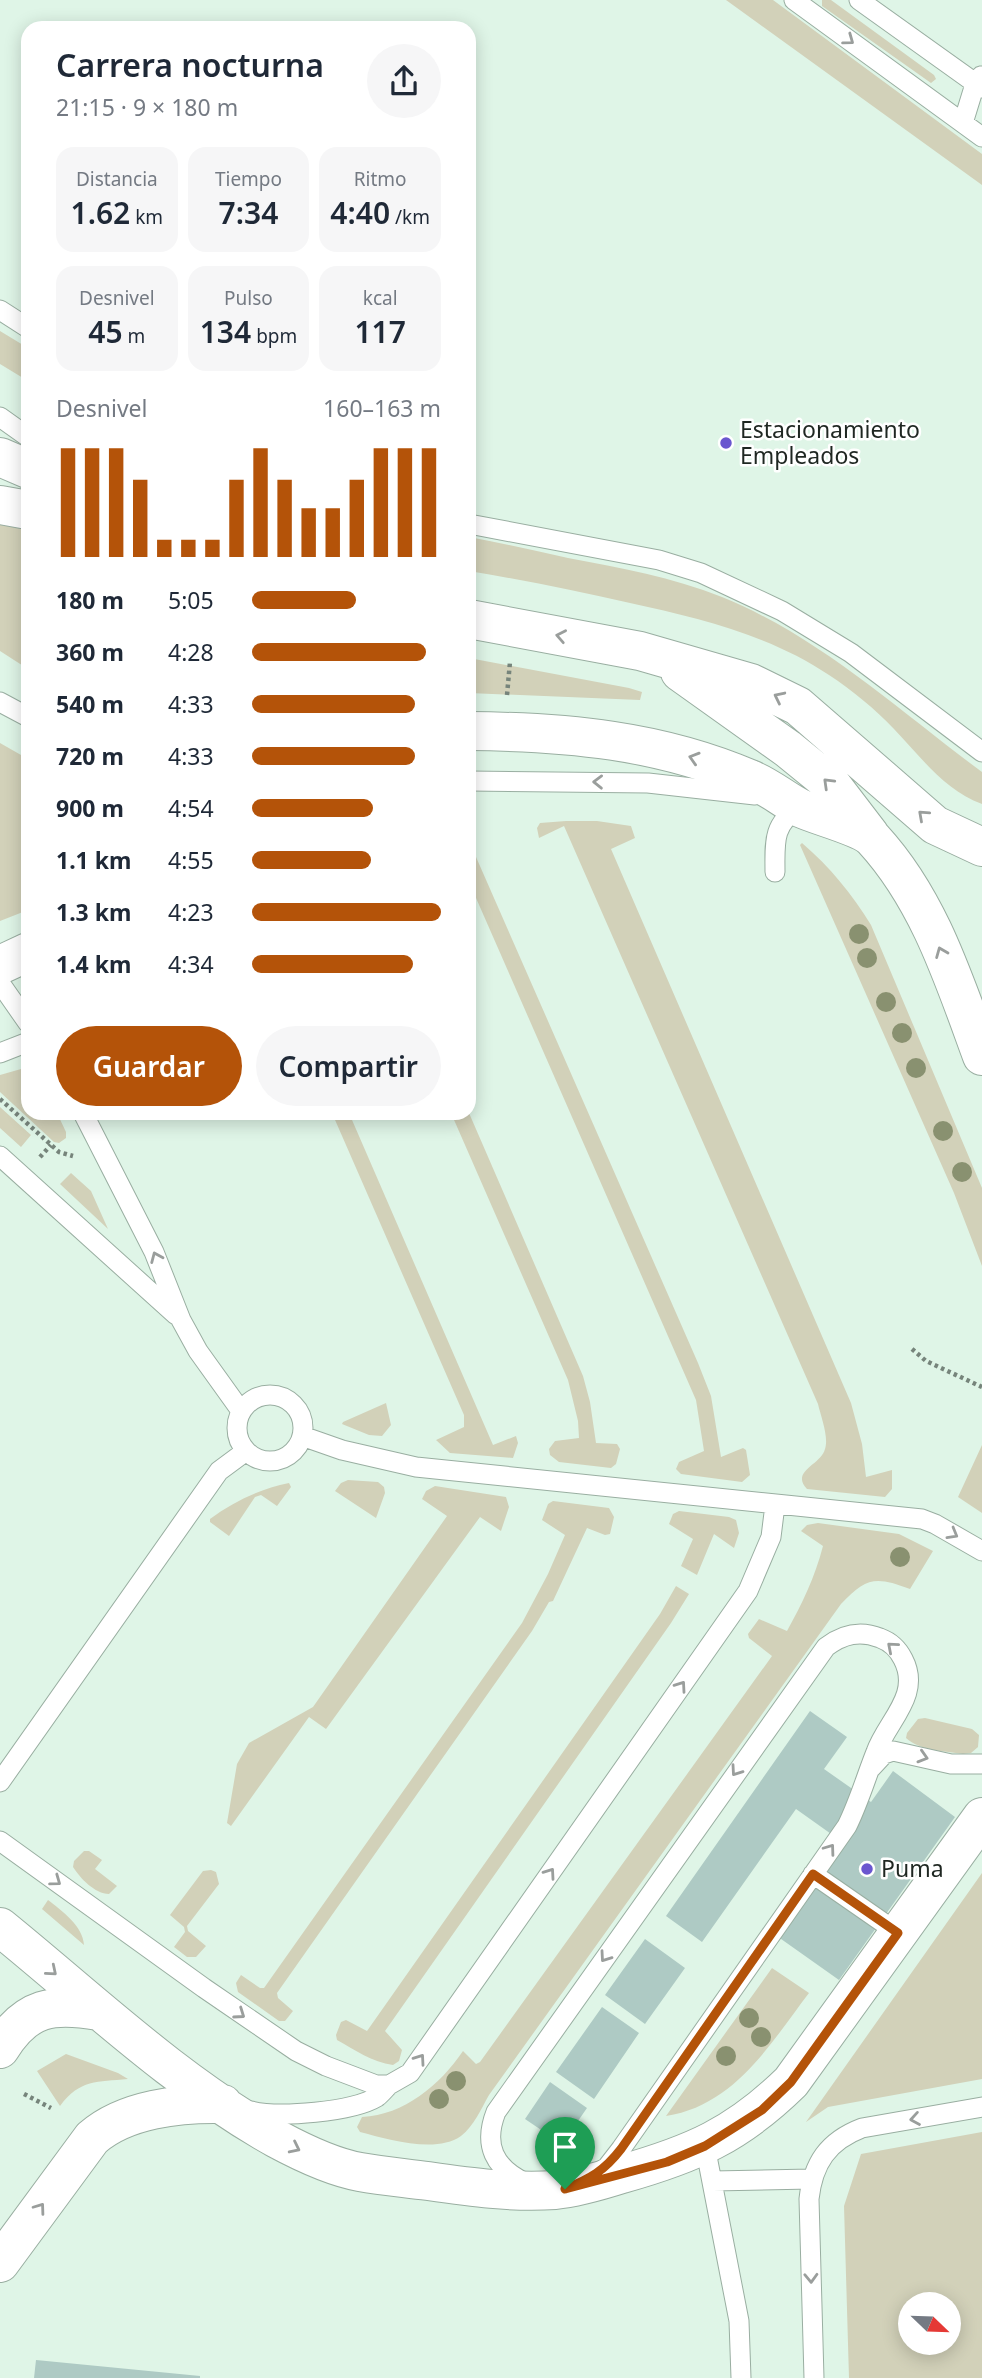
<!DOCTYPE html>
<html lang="es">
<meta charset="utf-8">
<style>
body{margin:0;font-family:"Noto Sans",sans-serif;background:#f6f6f7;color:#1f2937;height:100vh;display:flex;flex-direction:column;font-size:26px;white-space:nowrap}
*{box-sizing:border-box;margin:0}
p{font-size:23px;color:#747a83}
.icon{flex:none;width:38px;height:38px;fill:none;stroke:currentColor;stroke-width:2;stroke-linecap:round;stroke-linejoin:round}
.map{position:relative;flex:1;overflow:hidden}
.sheet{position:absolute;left:21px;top:21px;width:455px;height:1099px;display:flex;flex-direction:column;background:#fff;border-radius:21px;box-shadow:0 4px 18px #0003}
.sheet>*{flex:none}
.needle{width:46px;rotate:113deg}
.controls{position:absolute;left:898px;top:2292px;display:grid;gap:14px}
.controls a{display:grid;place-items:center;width:63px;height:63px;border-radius:50%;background:#fff;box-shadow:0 4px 18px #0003;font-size:35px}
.pin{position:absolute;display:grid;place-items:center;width:60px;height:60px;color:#fff;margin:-72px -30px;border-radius:50% 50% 50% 0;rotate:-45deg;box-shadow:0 0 7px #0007}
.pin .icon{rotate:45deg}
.round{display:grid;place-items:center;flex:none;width:74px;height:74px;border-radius:37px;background:#f6f6f7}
.summary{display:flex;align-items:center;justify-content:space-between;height:119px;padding:0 35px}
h1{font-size:32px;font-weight:600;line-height:52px}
.figures{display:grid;grid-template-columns:repeat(3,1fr);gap:10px;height:119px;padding:7px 35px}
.figures div{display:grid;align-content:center;border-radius:18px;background:#f6f6f7;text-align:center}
.figures b{font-size:30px;font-weight:600}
.figures small{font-size:19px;font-weight:400}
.figures p{font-size:19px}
.chart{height:196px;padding:14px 35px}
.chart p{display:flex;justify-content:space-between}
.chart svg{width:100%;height:126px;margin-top:7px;stroke:#b45309;stroke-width:6}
.button{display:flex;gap:14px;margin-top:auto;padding:14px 35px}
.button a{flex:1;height:80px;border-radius:42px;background:#b45309;color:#fff;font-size:28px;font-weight:600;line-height:80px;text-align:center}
.button a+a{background:#f6f6f7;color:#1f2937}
ul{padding:0 35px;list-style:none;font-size:23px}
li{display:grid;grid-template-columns:112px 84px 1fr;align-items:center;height:52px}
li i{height:18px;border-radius:9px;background:#b45309}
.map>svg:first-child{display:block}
.green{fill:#d2d1b9;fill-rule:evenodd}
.building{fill:#aecac4}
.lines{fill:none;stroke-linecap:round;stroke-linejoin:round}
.lane-casing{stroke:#99aea1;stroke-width:21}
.street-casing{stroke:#99aea1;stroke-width:40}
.path{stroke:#76847b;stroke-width:4.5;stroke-dasharray:3.5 3.5;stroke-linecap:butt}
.lane{stroke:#fff;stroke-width:19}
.street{stroke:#fff;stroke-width:38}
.tree{fill:#899170}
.oneway{stroke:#9a9e9c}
.route-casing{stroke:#fff;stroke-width:14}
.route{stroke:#b45309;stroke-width:9}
.poi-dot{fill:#6a56cf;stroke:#fff;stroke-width:2.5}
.labels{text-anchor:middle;stroke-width:5;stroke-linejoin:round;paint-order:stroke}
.poi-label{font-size:23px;fill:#1f2722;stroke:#fff;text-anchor:start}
</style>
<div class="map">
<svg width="982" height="2378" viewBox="0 0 982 2378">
<rect width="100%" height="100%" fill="#dff5e7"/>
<path class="green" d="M726,0H773L982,154V185Z
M822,0H831L934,75L936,79L931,83L822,6Z
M0,331L28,348V381L0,364Z
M0,522L28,528V669L0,651Z
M469,537C502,543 535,551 568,558C621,568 672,577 722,597C820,637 898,710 982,772V804C944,790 921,757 894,729C875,709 852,690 829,675C770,635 698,618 630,603C577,591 523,580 469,571Z
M469,658L629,688L642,692L640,700L469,693Z
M0,743L28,759V910L0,921Z
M566,821H597L631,826L635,838L611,849L851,1403L862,1444L866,1477L892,1470V1489L885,1497L807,1489C790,1471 821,1465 825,1449C829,1437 821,1417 818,1404L564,826L539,838L537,828L540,823Z
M469,841L698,1363L711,1396L721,1457L743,1448L746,1450L750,1475L742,1482L681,1474L676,1469L679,1462L704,1451L696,1400L469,882Z
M802,843C830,867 852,894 871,925L982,1188V1266L954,1193L800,845Z
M28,1067V1113H57L66,1132V1138L59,1143L54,1142L0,1092V1075Z
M0,1107L31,1135L21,1147L0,1128Z
M332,1113H349L493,1445L516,1436L518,1443L513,1458L450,1453L436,1440L464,1427V1415Z
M451,1113H469L583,1376L590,1402L596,1443L617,1444L620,1449L616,1464L611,1468L559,1462L550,1455L549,1449L555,1441L579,1438L578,1421L568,1380Z
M71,1173L91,1191L108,1229L60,1184Z
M386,1403L391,1425L382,1436L369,1435L342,1424L343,1422Z
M982,1445V1513L958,1497Z
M348,1480L378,1482L384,1487L385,1493L376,1518L335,1491L341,1483Z
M289,1483L291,1487L277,1506L261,1495L255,1497L229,1536L210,1522V1519C234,1501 260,1489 289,1483Z
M435,1486L506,1497L509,1507L501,1531L480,1517L326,1729L309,1717L231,1826L227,1823L237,1764L249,1743L313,1707L447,1516L422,1499L426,1491Z
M553,1501L609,1508L614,1517L610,1534L605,1535L587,1528L553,1601L549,1602L532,1631L277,1993L278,1998L293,2011L285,2021H279L238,1992L236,1983L241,1975L260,1988H264L522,1623L548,1574L565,1535L542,1520L548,1504Z
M679,1511L729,1517L736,1520L739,1533L734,1548L714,1534L697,1575L681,1566L693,1539L669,1524L673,1514Z
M818,1523L899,1534L933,1551L910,1589C876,1576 866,1577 841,1604L489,2095C481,2109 474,2126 461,2136C436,2154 387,2139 360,2132L357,2127L362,2117C404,2115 440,2085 463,2051L476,2064L480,2062L772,1656L749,1638L748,1634L759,1619L787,1631C802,1604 815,1577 823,1546L801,1531L807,1525Z
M676,1586L689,1594L671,1623L385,2031L402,2050L399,2061L393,2065C372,2062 355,2050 337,2040L336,2035L341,2022L346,2020L367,2031L660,1614Z
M925,1718L972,1729L979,1735L978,1747L971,1753L963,1754C945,1751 920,1751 906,1738L907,1733L918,1719Z
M84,1851H89L102,1860L95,1869L117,1886L109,1894C95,1894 80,1878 73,1867L74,1861Z
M211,1870L216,1872L219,1884L187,1926L188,1931L206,1946L196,1957H187L174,1947L185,1932L184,1927L170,1915L203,1871Z
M982,1873V2079L828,2107L806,2122Z
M48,1900C62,1911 83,1926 84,1945L42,1909Z
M772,1968L809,1993C770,2044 735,2105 666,2116Z
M66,2054L118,2073L128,2079C97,2082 80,2079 60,2106L37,2071Z
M982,2132V2378H849L844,2206L861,2154ZM910,2305H948V2343H910Z"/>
<path class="building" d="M810,1711L847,1737L824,1769L871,1802L893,1771L955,1817L839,1980L774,1934L841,1841L796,1809L702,1942L666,1916Z
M645,1939L685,1968L645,2024L605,1995Z
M602,2007L639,2033L594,2099L556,2072Z
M550,2082L587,2108L562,2144L525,2119Z
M36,2360L200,2376V2378H34Z"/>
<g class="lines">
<defs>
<path id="lane" d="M794,0L982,137
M859,0L982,88
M963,123L975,84L981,76
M0,310L28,328
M0,417L28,437
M469,524L659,560L701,573L782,611L851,653L982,752
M0,702L28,717
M469,781L648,783L755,795
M775,872C775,843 772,825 799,807
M0,983L28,1023
M0,1053L28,1042
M83,1113L154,1252L181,1320L198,1351L241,1411
M0,1156L176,1315
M237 1428a33 33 0 1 1 66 0a33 33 0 1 1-66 0Z
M302,1436L342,1450L416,1467L922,1519L935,1524L982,1551
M871,1768L884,1754L893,1751L951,1764H982
M0,1782L219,1471L246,1451
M0,1841L204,1988L296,2051L326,2066L376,2085H389L410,2073L748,1591L771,1537L775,1505
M813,1874L898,1933
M251,2111C279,2118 352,2112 377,2097C381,2094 385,2089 389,2085
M705,2146L739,2321L741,2378
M713,2181L811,2179
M526,2183C494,2168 483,2145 496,2112L826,1647C843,1634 860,1630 880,1638C891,1642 898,1649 903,1659C922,1695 887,1721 876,1752C866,1777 859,1802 847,1826L621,2149L607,2167L598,2173
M814,2378L809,2199C813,2163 828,2141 862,2128L982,2107"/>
<path id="street" d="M0,457L28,469
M0,505L28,510
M469,619L640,651L751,683L798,706L935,825L982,847
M680,672L788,749L831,784L870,835
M469,731C567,732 659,740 750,779C768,786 783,799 800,808C817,816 862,827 873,839C929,900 954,980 982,1056
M0,965L28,952
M0,1927C90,2000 175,2082 277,2139C303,2153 332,2167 360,2172C383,2176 406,2178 428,2181C470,2187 512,2193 555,2190C577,2188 600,2181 622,2174C693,2154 737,2135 791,2082L982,1817
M0,2049C26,2006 53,2003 99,2011
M0,2263L92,2138C125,2109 180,2103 223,2104"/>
</defs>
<use href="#lane" class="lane-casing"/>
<use href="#street" class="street-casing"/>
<path class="path" d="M507,695L510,662
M0,1099L59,1152L73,1156
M40,1157L51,1145
M912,1349L926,1361L982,1387
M24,2094L51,2108"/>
<use href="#lane" class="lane"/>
<use href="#street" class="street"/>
</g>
<g class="tree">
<circle cx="859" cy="934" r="10"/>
<circle cx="867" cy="958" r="10"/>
<circle cx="886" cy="1002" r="10"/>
<circle cx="902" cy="1033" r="10"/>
<circle cx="916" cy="1068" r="10"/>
<circle cx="943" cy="1131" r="10"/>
<circle cx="962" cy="1172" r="10"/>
<circle cx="900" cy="1557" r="10"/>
<circle cx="749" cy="2018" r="10"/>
<circle cx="761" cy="2037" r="10"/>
<circle cx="726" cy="2056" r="10"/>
<circle cx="456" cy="2081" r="10"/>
<circle cx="439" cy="2099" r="10"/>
</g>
<defs><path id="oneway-chevron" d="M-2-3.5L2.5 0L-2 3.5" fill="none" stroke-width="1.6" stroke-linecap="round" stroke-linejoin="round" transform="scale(1.75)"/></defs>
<g class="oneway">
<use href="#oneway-chevron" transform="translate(849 40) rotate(36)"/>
<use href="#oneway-chevron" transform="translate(561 636) rotate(-169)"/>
<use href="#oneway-chevron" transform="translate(779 697) rotate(-154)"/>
<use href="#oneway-chevron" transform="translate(694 758) rotate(-163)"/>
<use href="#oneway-chevron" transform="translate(598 782) rotate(-179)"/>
<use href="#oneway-chevron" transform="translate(828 783) rotate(-136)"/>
<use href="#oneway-chevron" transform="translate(923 815) rotate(-138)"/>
<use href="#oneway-chevron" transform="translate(941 952) rotate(-112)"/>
<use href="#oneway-chevron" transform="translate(156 1257) rotate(-113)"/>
<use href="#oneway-chevron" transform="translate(953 1534) rotate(30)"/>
<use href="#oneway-chevron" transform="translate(892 1647) rotate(-139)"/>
<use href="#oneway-chevron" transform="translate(681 1686) rotate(-55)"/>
<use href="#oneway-chevron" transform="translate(923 1757) rotate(17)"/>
<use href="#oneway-chevron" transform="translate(736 1771) rotate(125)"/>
<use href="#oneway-chevron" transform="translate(830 1849) rotate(-54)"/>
<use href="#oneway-chevron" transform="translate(550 1873) rotate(-55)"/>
<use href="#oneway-chevron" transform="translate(56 1881) rotate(36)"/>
<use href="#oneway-chevron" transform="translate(605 1957) rotate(125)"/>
<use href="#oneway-chevron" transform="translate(52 1971) rotate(40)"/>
<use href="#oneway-chevron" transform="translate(240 2014) rotate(35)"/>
<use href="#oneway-chevron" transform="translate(420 2059) rotate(-55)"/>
<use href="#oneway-chevron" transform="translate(915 2119) rotate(170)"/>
<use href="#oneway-chevron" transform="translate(295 2148) rotate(26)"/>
<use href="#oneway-chevron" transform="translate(40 2208) rotate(-54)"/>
<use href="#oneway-chevron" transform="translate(811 2278) rotate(88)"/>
</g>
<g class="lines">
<defs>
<path id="route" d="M813,1874L898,1933L791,2082L762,2110L705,2146L667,2162L565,2189C591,2178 604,2171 621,2149Z"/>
</defs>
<use href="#route" class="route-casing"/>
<use href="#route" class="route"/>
</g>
<g class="poi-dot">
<circle cx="726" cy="443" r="7"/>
<circle cx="867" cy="1869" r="7"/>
</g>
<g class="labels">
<g class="poi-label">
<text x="740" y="438">Estacionamiento<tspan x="740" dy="26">Empleados</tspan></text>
<text x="881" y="1877">Puma</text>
</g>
</g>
</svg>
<div class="controls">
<a><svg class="needle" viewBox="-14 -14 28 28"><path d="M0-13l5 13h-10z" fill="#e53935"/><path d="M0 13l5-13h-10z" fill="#747a83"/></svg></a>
</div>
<div class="pin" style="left:565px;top:2189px;background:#1e9e55"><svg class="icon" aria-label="arrive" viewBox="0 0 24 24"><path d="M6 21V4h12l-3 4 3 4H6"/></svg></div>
<section class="sheet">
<div class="summary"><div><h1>Carrera nocturna</h1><p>21:15 · 9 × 180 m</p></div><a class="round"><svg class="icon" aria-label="share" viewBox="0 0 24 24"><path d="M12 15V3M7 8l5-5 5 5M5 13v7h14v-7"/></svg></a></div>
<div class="figures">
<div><p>Distancia</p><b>1.62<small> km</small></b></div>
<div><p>Tiempo</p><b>7:34</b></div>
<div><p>Ritmo</p><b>4:40<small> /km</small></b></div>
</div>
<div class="figures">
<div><p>Desnivel</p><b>45<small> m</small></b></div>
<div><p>Pulso</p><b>134<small> bpm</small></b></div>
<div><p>kcal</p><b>117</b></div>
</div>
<div class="chart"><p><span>Desnivel</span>160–163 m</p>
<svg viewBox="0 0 160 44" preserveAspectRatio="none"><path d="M5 44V6M15 44V6M25 44V6M35 44V17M45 44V38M55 44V38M65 44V38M75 44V17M85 44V6M95 44V17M105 44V27M115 44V27M125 44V17M135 44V6M145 44V6M155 44V6"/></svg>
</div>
<ul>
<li><b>180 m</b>5:05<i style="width:55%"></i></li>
<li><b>360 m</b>4:28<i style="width:92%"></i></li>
<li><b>540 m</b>4:33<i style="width:86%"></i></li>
<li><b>720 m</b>4:33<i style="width:86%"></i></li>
<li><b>900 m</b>4:54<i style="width:64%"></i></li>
<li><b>1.1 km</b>4:55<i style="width:63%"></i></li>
<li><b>1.3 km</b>4:23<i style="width:100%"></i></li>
<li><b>1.4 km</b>4:34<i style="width:85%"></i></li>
</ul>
<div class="button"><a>Guardar</a><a>Compartir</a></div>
</section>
</div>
